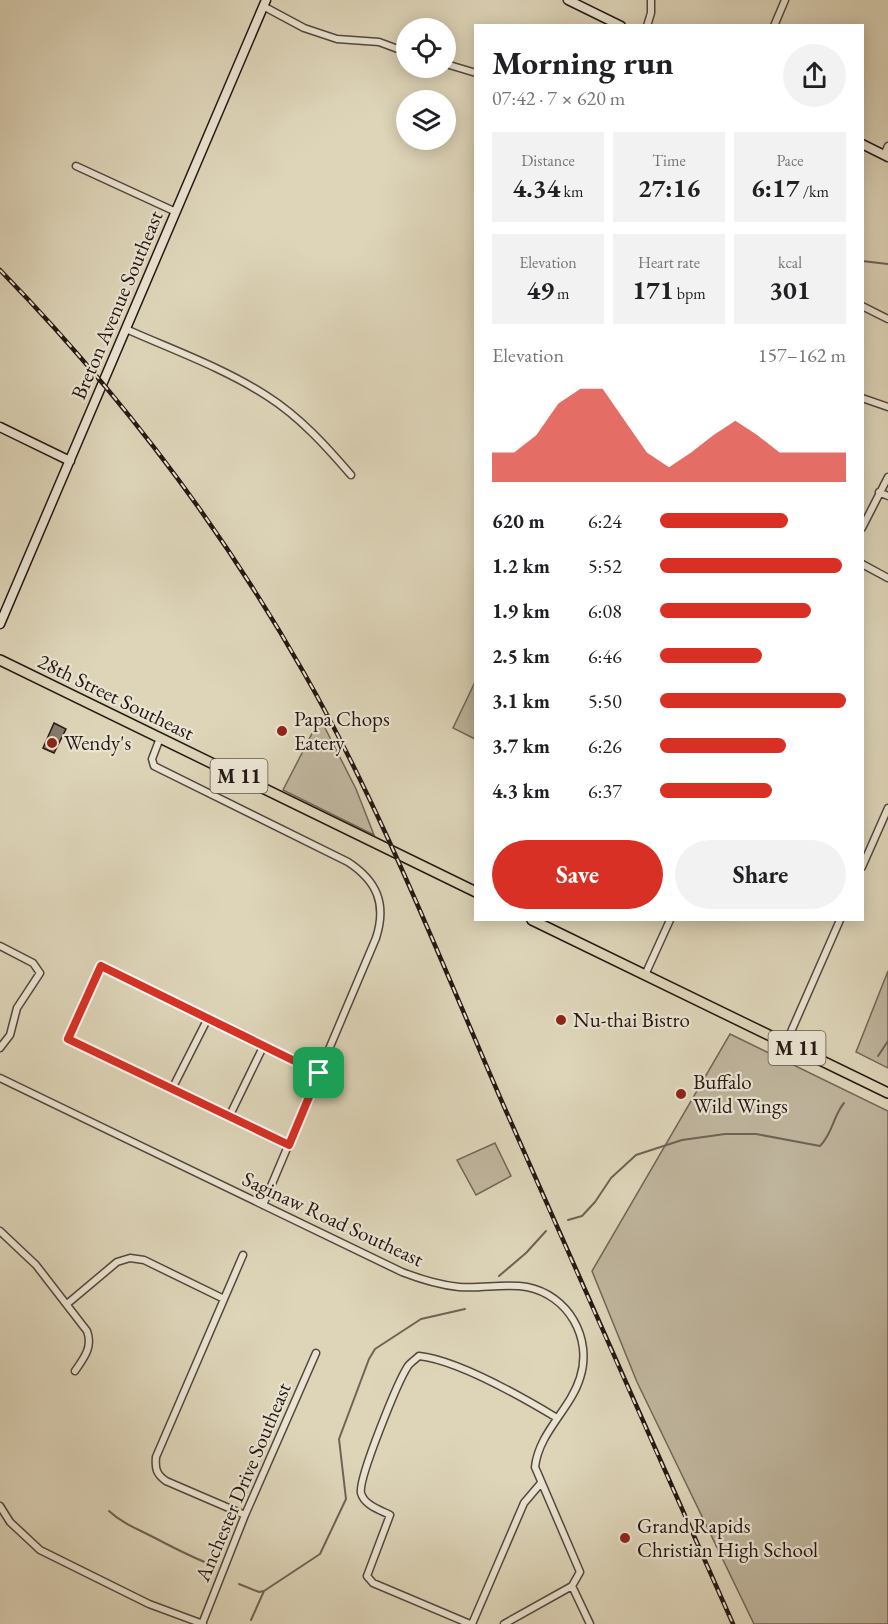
<!DOCTYPE html>
<meta charset="utf-8">
<style>
body{margin:0;font-family:"EB Garamond",serif;background:#f2f2f2;color:#202124;height:100vh;display:flex;flex-direction:column;font-size:22px;white-space:nowrap}
*{box-sizing:border-box;margin:0}
p{font-size:20px;color:#757577}
.icon{flex:none;width:33px;height:33px;fill:none;stroke:currentColor;stroke-width:2;stroke-linecap:round;stroke-linejoin:round}
.map{position:relative;flex:1;overflow:hidden}
.side{position:absolute;left:474px;top:24px;width:390px;height:897px;display:flex;flex-direction:column;background:#fff;border-radius:0px;box-shadow:0 3px 15px #0003}
.side>*{flex:none}
.controls{position:absolute;left:396px;top:18px;display:grid;gap:12px}
.controls a{display:grid;place-items:center;width:60px;height:60px;border-radius:50%;background:#fff;box-shadow:0 3px 15px #0003;font-size:30px}
.pin{position:absolute;display:grid;place-items:center;width:51px;height:51px;color:#fff;margin:-26px;border-radius:12px;box-shadow:0 3px 9px #0006}
.round{display:grid;place-items:center;flex:none;width:63px;height:63px;border-radius:32px;background:#f2f2f2}
.summary{display:flex;align-items:center;justify-content:space-between;height:102px;padding:0 18px}
h1{font-size:33px;font-weight:700;line-height:45px}
.metrics{display:grid;grid-template-columns:repeat(3,1fr);gap:9px;height:102px;padding:6px 18px}
.metrics div{display:grid;align-content:center;border-radius:0px;background:#f2f2f2;text-align:center}
.metrics b{font-size:26px;font-weight:700}
.metrics small{font-size:16px;font-weight:400}
.metrics p{font-size:16px}
.chart{height:168px;padding:12px 18px}
.chart p{display:flex;justify-content:space-between}
.chart svg{width:100%;height:108px;margin-top:6px;fill:#d93025;opacity:.7}
.primary-button{display:flex;gap:12px;margin-top:auto;padding:12px 18px}
.primary-button a{flex:1;height:69px;border-radius:36px;background:#d93025;color:#fff;font-size:24px;font-weight:700;line-height:69px;text-align:center}
.primary-button a+a{background:#f2f2f2;color:#202124}
ul{padding:0 18px;list-style:none;font-size:20px}
li{display:grid;grid-template-columns:96px 72px 1fr;align-items:center;height:45px}
li i{height:15px;border-radius:8px;background:#d93025}
.map>svg:first-child{display:block}
.green{fill:#bfb59d;stroke:#726658;stroke-width:1.5}
.lines{fill:none;stroke-linecap:round;stroke-linejoin:round}
.stream{stroke:#6e6355;stroke-width:2}
.building{fill:#857a6a;stroke:#251814;stroke-width:1.5}
.street-casing{stroke:#53473d;stroke-width:9}
.secondary-casing{stroke:#251814;stroke-width:11}
.primary-casing{stroke:#251814;stroke-width:12}
.street{stroke:#eae4d2;stroke-width:6}
.secondary{stroke:#eae4d2;stroke-width:8}
.primary{stroke:#ded5b9;stroke-width:9}
.rail-casing{stroke:#251814;stroke-width:4.5}
.rail{stroke:#eae4d2;stroke-width:2;stroke-dasharray:7;stroke-linecap:butt}
.route-casing{stroke:#fff;stroke-width:12}
.route{stroke:#d93025;stroke-width:8}
.poi-dot{fill:#8f2418;stroke:#eae4d2;stroke-width:2}
.labels{text-anchor:middle;stroke-width:4.5;stroke-linejoin:round;paint-order:stroke}
.shield{fill:#eae4d2;stroke:#60554d;stroke-width:1.5}
.shield-label{font-size:20px;font-weight:bold;fill:#251814}
.street-label{font-size:21px;fill:#251814;stroke:#eae4d2}
.poi-label{font-size:21px;fill:#251814;stroke:#eae4d2;text-anchor:start}
</style>
<div class="map">
<svg width="888" height="1624" viewBox="0 0 888 1624">
<rect width="100%" height="100%" fill="#ded5b9"/>
<filter id="stains"><feTurbulence type="fractalNoise" baseFrequency=".00333" numOctaves="4"/><feColorMatrix values="0 0 0 0 .2 0 0 0 0 .09 0 0 0 0 .02 0 0 0 .5 -.17"/></filter>
<radialGradient id="worn" r=".72"><stop offset=".6" stop-color="#630" stop-opacity="0"/><stop offset="1" stop-color="#630" stop-opacity=".3"/></radialGradient>
<path class="green" d="M475,682V739L453,728Z
M320,718L356,789L374,835L283,790Z
M888,971V1068L856,1052Z
M730,1034L888,1111V1624H754L637,1382L592,1271Z
M495,1143L511,1176L476,1195L457,1160Z"/>
<g class="lines">
<path class="stream" d="M862,261L888,264
M878,1056L888,1041
M568,1220L582,1216L595,1202L611,1178L636,1155L682,1140L725,1134H756L820,1146C833,1133 833,1116 844,1103
M499,1276L526,1253L546,1231
M109,1511C123,1524 138,1529 155,1538C174,1548 191,1557 212,1565
M239,1584L259,1592L264,1591
M251,1620L264,1591L320,1554L346,1499L339,1439L369,1359L375,1349L421,1319L465,1309"/>
</g>
<path class="building" d="M54,723L66,729L54,753L43,748Z"/>
<g class="lines">
<defs>
<path id="street" d="M263,6L304,28L337,39L379,42L406,52
M647,26L651,13V0
M774,26L785,0
M446,64L476,73
M884,155L888,146
M76,166L176,212
M862,306L888,319
M126,329C173,350 224,368 267,396C300,417 326,446 351,475
M862,398L888,407
M879,492L888,496
M862,528L888,477
M862,564L888,578
M160,738L152,759L154,766L348,862C377,881 387,904 376,938L263,1205
M862,867L888,808
M0,946L33,963L40,973L17,1008L10,1035L0,1048
M645,975L670,920
M786,1043L840,920
M0,1078L402,1272C420,1279 439,1285 459,1287C481,1289 505,1283 527,1287C568,1295 593,1338 580,1378C570,1410 539,1432 535,1467L580,1572L572,1586L504,1624
M172,1089L207,1020
M229,1117L263,1047
M289,1145L68,1039L101,966L319,1073
M0,1231L36,1265L87,1331C93,1347 84,1358 75,1371
M243,1255L156,1457C155,1468 156,1474 166,1481L245,1515
M67,1304L117,1262L130,1258L144,1260L224,1299
M0,1506L10,1522L40,1550L149,1604L203,1624
M572,1586L590,1624
M202,1624L245,1515L316,1353
M470,1624L373,1583L367,1576L390,1515C380,1510 364,1505 361,1493C358,1479 398,1381 408,1366C411,1362 416,1359 419,1356C458,1360 522,1397 557,1418
M472,1624L524,1503L541,1483"/>
<path id="secondary" d="M568,0L621,26
M862,144L888,157
M0,427L70,461
M0,624L266,0"/>
<path id="primary" d="M0,660L476,892
M532,920L888,1093"/>
</defs>
<use href="#street" class="street-casing"/>
<use href="#secondary" class="secondary-casing"/>
<use href="#primary" class="primary-casing"/>
<use href="#street" class="street"/>
<use href="#secondary" class="secondary"/>
<use href="#primary" class="primary"/>
<defs>
<path id="rail" d="M0,270C119,392 220,525 304,673C383,811 442,965 506,1111C581,1282 657,1453 733,1624"/>
</defs>
<use href="#rail" class="rail-casing"/>
<use href="#rail" class="rail"/>
</g>
<g class="lines">
<defs>
<path id="route" d="M101,966L319,1073L289,1145L68,1039Z"/>
</defs>
<use href="#route" class="route-casing"/>
<use href="#route" class="route"/>
</g>
<g class="poi-dot">
<circle cx="282" cy="731" r="6"/>
<circle cx="52" cy="743" r="6"/>
<circle cx="561" cy="1020" r="6"/>
<circle cx="681" cy="1094" r="6"/>
<circle cx="625" cy="1538" r="6"/>
</g>
<g class="labels">
<g class="shield">
<rect x="210.5" y="759" width="57" height="34" rx="4.5"/>
<rect x="768.5" y="1031" width="57" height="34" rx="4.5"/>
</g>
<g class="shield-label">
<text x="239" y="783">M 11</text>
<text x="797" y="1055">M 11</text>
</g>
<g class="street-label">
<text transform="translate(117 305) rotate(-67)" y="7">Breton Avenue Southeast</text>
<text transform="translate(116 697) rotate(26)" y="7">28th Street Southeast</text>
<text transform="translate(333 1219) rotate(25)" y="7">Saginaw Road Southeast</text>
<text transform="translate(243 1482) rotate(-67)" y="7">Anchester Drive Southeast</text>
</g>
<g class="poi-label">
<text x="294" y="726">Papa Chops<tspan x="294" dy="24">Eatery</tspan></text>
<text x="64" y="750">Wendy's</text>
<text x="573" y="1027">Nu-thai Bistro</text>
<text x="693" y="1089">Buffalo<tspan x="693" dy="24">Wild Wings</tspan></text>
<text x="637" y="1533">Grand Rapids<tspan x="637" dy="24">Christian High School</tspan></text>
</g>
</g>
<rect width="100%" height="100%" filter="url(#stains)"/>
<rect width="100%" height="100%" fill="url(#worn)"/>
</svg>
<div class="controls">
<a><svg class="icon" aria-label="locate" viewBox="0 0 24 24"><circle cx="12" cy="12" r="6"/><path d="M12 2v4M12 18v4M2 12h4M18 12h4"/></svg></a>
<a><svg class="icon" aria-label="layers" viewBox="0 0 24 24"><path d="M12 4l9 5-9 5-9-5zM3 14l9 5 9-5"/></svg></a>
</div>
<div class="pin" style="left:319px;top:1073px;background:#1e9e55"><svg class="icon" aria-label="arrive" viewBox="0 0 24 24"><path d="M6 21V4h12l-3 4 3 4H6"/></svg></div>
<section class="side">
<div class="summary"><div><h1>Morning run</h1><p>07:42 · 7 × 620 m</p></div><a class="round"><svg class="icon" aria-label="share" viewBox="0 0 24 24"><path d="M12 15V3M7 8l5-5 5 5M5 13v7h14v-7"/></svg></a></div>
<div class="metrics">
<div><p>Distance</p><b>4.34<small> km</small></b></div>
<div><p>Time</p><b>27:16</b></div>
<div><p>Pace</p><b>6:17<small> /km</small></b></div>
</div>
<div class="metrics">
<div><p>Elevation</p><b>49<small> m</small></b></div>
<div><p>Heart rate</p><b>171<small> bpm</small></b></div>
<div><p>kcal</p><b>301</b></div>
</div>
<div class="chart"><p><span>Elevation</span>157–162 m</p>
<svg viewBox="0 0 160 44" preserveAspectRatio="none"><path d="M0 44V32L10 32L20 25L30 12L40 6L50 6L60 19L70 32L80 38L90 32L100 25L110 19L120 25L130 32L140 32L150 32L160 32V44z"/></svg>
</div>
<ul>
<li><b>620 m</b>6:24<i style="width:69%"></i></li>
<li><b>1.2 km</b>5:52<i style="width:98%"></i></li>
<li><b>1.9 km</b>6:08<i style="width:81%"></i></li>
<li><b>2.5 km</b>6:46<i style="width:55%"></i></li>
<li><b>3.1 km</b>5:50<i style="width:100%"></i></li>
<li><b>3.7 km</b>6:26<i style="width:68%"></i></li>
<li><b>4.3 km</b>6:37<i style="width:60%"></i></li>
</ul>
<div class="primary-button"><a>Save</a><a>Share</a></div>
</section>
</div>
